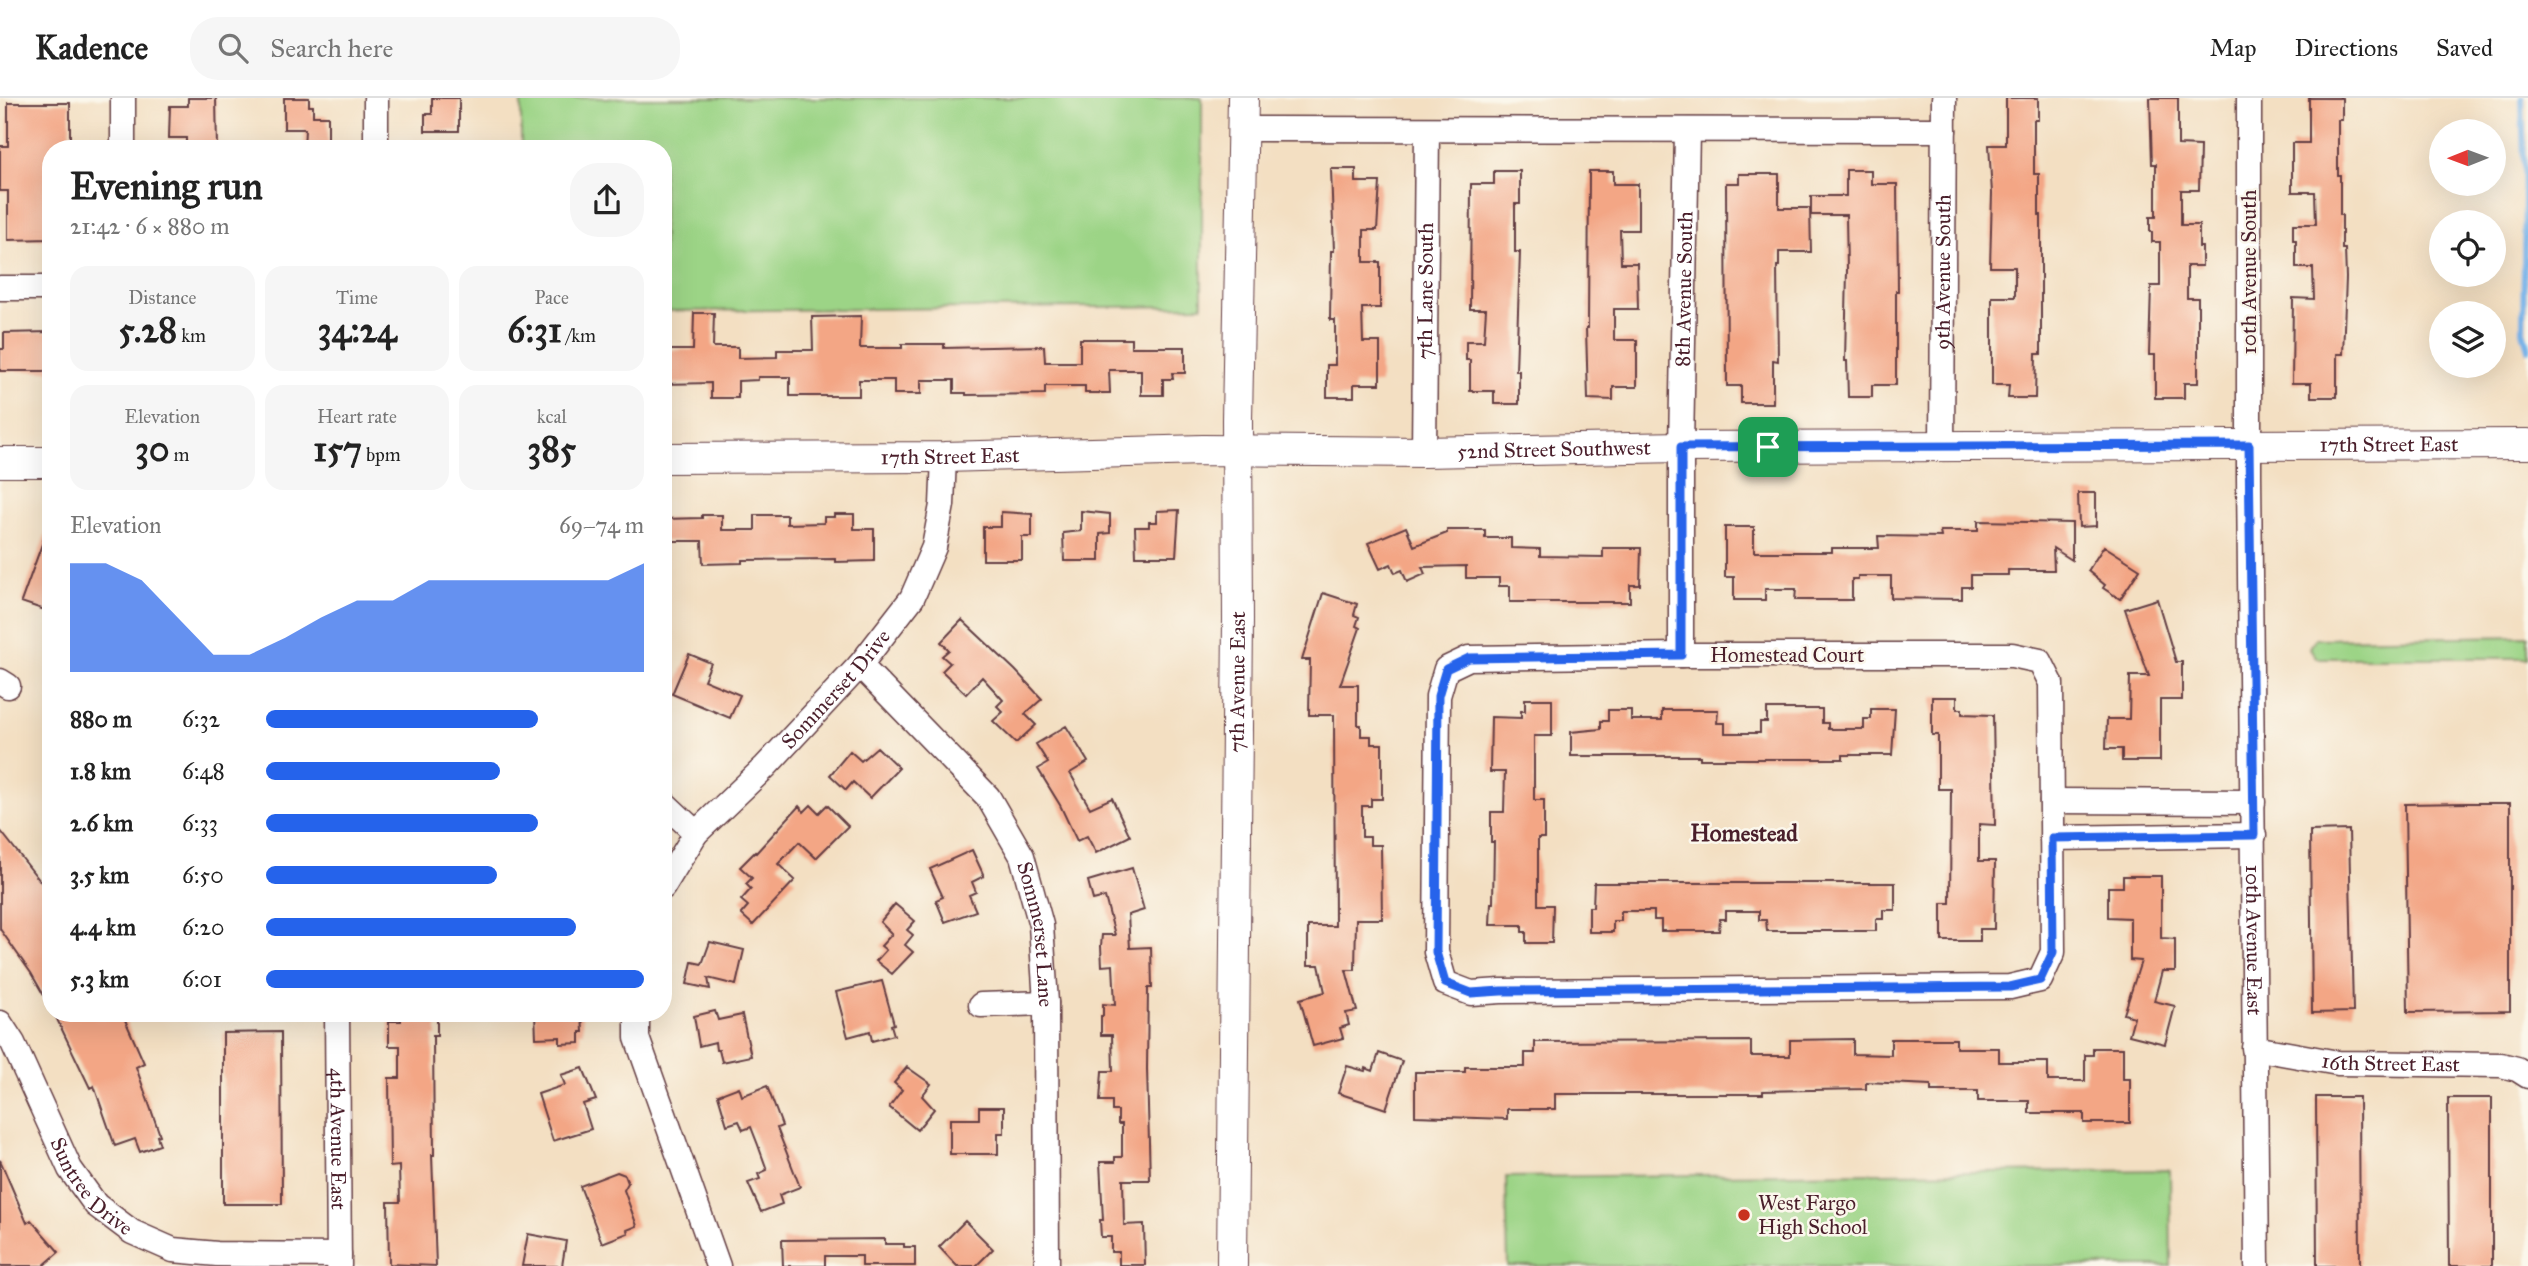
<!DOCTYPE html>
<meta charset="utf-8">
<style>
body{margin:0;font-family:"IM FELL Great Primer",serif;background:#f6f6f6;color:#222;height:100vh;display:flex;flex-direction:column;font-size:26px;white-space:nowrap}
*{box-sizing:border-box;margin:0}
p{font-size:23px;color:#767676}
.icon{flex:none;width:38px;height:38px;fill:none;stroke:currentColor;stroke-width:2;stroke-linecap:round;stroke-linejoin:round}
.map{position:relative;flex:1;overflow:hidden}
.sheet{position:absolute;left:42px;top:42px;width:630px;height:882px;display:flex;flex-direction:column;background:#fff;border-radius:28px;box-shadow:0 7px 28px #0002}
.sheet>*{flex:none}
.needle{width:46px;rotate:269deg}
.fabs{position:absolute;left:2429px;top:21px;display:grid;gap:14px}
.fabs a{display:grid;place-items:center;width:77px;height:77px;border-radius:50%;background:#fff;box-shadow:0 7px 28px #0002;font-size:35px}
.pin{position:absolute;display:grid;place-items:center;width:60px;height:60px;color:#fff;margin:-30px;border-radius:14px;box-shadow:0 4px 10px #0006}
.round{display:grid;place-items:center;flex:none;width:74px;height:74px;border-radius:28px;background:#f6f6f6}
.overview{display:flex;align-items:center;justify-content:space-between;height:119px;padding:0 28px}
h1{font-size:38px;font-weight:800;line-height:52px}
.metrics{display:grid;grid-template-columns:repeat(3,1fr);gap:10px;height:119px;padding:7px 28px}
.metrics div{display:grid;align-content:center;border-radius:18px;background:#f6f6f6;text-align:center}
.metrics b{font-size:35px;font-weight:800}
.metrics small{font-size:19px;font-weight:400}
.metrics p{font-size:19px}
.chart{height:196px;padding:14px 28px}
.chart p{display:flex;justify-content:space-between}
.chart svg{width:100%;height:126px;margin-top:7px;fill:#2563eb;opacity:.7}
ul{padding:0 28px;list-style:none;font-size:23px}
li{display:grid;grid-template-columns:112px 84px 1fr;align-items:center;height:52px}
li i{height:18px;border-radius:9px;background:#2563eb}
header{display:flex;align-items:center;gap:42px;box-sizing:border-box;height:98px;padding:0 35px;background:#fff;border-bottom:2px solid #e0e0e0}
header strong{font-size:33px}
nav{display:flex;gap:38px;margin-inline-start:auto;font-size:24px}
.search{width:490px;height:63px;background:#f6f6f6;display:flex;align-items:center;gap:18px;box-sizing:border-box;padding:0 24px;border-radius:28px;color:#767676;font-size:26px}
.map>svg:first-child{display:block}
.green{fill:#9cd486;stroke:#737a58;stroke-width:2}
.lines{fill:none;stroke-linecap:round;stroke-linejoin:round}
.stream{stroke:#78b4ea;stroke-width:6}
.building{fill:#f3a685}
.minor-casing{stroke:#633c42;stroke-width:27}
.tertiary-casing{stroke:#633c42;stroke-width:32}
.minor{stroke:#fff;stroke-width:24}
.tertiary{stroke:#fff;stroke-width:30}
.route-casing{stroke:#fff;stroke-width:14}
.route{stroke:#2563eb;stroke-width:9}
.poi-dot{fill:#c8321e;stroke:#fbf7ec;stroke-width:2.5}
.labels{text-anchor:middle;stroke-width:5;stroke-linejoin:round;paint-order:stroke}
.street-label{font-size:21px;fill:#4a1f2b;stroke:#fbf7ec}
.poi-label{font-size:21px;fill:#4a1f2b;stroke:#fbf7ec;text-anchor:start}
.neighbourhood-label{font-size:23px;font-weight:bold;fill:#4a1f2b;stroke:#fbf7ec}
</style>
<header>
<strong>Kadence</strong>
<div class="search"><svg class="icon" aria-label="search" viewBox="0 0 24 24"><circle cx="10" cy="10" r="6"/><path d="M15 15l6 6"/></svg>Search here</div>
<nav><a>Map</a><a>Directions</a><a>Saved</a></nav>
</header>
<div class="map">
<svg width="2528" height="1168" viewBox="0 0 2528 1168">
<rect width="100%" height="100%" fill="#fbf7ec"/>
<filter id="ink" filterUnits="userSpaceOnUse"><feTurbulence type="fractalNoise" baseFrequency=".0143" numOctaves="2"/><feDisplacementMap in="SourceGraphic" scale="14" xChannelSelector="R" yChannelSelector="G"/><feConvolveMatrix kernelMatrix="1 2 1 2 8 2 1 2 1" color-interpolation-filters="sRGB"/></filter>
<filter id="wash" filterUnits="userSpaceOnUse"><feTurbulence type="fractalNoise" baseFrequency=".00686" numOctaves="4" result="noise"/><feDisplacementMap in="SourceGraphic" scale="28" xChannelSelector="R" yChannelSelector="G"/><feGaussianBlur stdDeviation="1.57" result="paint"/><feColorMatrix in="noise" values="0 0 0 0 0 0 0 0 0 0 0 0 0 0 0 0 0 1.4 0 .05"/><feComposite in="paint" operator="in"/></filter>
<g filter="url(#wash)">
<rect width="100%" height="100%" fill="#f3dfc2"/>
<path class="green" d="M521,0H1202V208L663,213V51H521Z
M2528,538V560H2316L2310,550L2315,541Z
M2170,1072L2171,1168H1508L1506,1079Z"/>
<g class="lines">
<path class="stream" d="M2522,0L2525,101L2523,233L2528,251"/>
</g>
<g id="blocks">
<path class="building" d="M188,0H216L217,51H186V40H169L170,8H188Z
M284,0H309V8H313V18H328V51H304L305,31H284Z
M432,0H459V33H425V16H432Z
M2006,0H2038V22H2034V76H2039V117H2041V256H2036L2035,300H2008L2009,287H1992V199H2015V169H1990L1992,95L1989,47H2006Z
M2150,0H2178V47L2200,48L2199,92H2181V127H2199V149H2202V168H2187V200H2198V285H2184V300H2155V257H2149L2151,188H2160V144H2152V134H2150V119H2156V66H2152Z
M2309,0H2342V22H2338V77H2340V117H2342V151H2345L2346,180L2343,256H2337V299H2311V285H2292L2293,200L2314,201L2313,170H2296V142H2293V126H2316L2315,94H2292V45H2309Z
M8,5H70V51H51V141L8,142V93H0V48H8Z
M1331,71H1356V84H1380L1377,132H1364V164H1380V210H1362L1363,244H1380V286H1354V299H1327V267H1335V222H1330L1331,153H1334Z
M1846,72H1871V86H1897L1898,193H1896V287H1872V299H1848L1847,263H1845L1847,172L1846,117H1811V98H1846Z
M1494,73H1520V106H1515V154H1520L1516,273H1519V306H1494V293H1470V262H1466V243H1484L1486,211H1470L1471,86H1494Z
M1589,73H1613V86H1638V132H1620L1621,165H1637L1638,211H1614V242H1637V289H1613V302L1588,301L1586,230H1588Z
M1739,76H1779V110H1810L1811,154H1779V168H1777L1778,263L1773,262V305H1741V288H1727L1726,85H1739Z
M694,215H714L713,249H738V260L777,259V252H813L812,219L861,218L860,250H902V246H944V250L1044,248L1045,264H1080V241H1131V249H1185V275H1172L1173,281H1163V297H1141V272H1109L1110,295H1085V288H1045V296L966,297V295H954V282H921V296H894V282H859V298H790V279H758V282L738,283V300H711V285L663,286V252H693Z
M51,234V273H0V251H4V235Z
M2078,395H2096V428L2079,429Z
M1179,412L1176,458H1136L1135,429H1149V424H1157V413Z
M1081,413L1110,416V435L1100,436V463H1064L1063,435L1081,433Z
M1001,414L1032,416V439H1022V462H983V429H1001Z
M834,416H854V431H874V463L835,464V461L742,462V465L703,466L702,443H663V421L702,420V417H722V432H755V417H787V426L824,425V419H834Z
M1978,423L2072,425V462L2053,450L2054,472H2008V477H1971V489H1962V501L1891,500V478H1858V481H1852V502H1795L1796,491H1765V502H1734V479H1725V429H1754V454H1832V450H1879L1878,438L1941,439L1940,433H1978Z
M49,427L51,428V514L21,504Z
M1406,429L1414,448L1447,435V432H1485V440H1511V450L1540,451V458L1603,459V450H1641L1640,487H1630V504H1510V488H1499V480H1466V468L1422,469L1425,476L1407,484L1402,472L1395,475L1391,466L1380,471L1368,445Z
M2104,448L2140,471L2120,501L2103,490L2105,487L2088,473Z
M1323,495L1357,506L1354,517L1359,519L1356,528L1360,530L1340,587H1358V627H1361V638H1371V646H1382V701H1371V708H1362V739H1370V747H1381L1382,821H1356L1355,872H1346L1357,913L1346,915L1349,927L1340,930L1343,940L1313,948L1300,901L1325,894L1319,867H1308V828H1335L1334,617H1309L1310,562H1302Z
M2157,501L2176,564H2182V602H2160V663H2122V651H2106L2107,621H2129L2130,578H2149L2125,511Z
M962,522L1015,572L1042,601L1025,616L1036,627L1016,645L993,623L1003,614L997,608L1003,602L982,579L966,596L942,573L950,565L942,558L949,552L941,544Z
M689,556L711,565L704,582L740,597L730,620L672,596Z
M1932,599H1957V611H1962V616L1993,617L1995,727L1979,726V763H1995L1994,831H1980V843H1942V805H1950L1951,691H1938V637H1932Z
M1525,601H1552V638H1534V702H1544V740H1538V807H1553L1552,845H1526V834H1522V827H1490L1491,805H1493L1494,744H1491V714H1504L1505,674H1490L1491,619L1521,620V613H1525Z
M1767,611H1822V625H1828V631H1864V621H1871V611H1895L1892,657H1843V661H1700V658H1571V634L1601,631V623H1608V612H1631V622H1662V612H1718L1717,625H1725V635H1760V624H1767Z
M1066,628L1088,664L1070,675L1090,710L1112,700L1130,738L1096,755L1087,738L1077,743L1060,707L1038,671L1048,665L1036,646Z
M877,649L899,670L870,700L853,684L846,692L830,677L850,653L861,663Z
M2468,705H2510V913L2408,914L2405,706Z
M811,707L819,715L827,707L848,728L816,760L799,744L778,766L795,782L753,827L741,816L748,808L741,802L751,791L746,786L752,780L740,769L755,754L756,755L799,708L804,714Z
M0,732L51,797V910L31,875L0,831Z
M2349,732L2353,914L2312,915L2310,733Z
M972,752L984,778L972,784L976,794L969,797L976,813L945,824L936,802L943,799L930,771Z
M1132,770L1144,812L1128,817L1130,850L1151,849L1152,890H1148L1147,971L1150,1082H1123L1124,1127L1144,1126L1145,1167H1119V1154H1111V1139H1101L1100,1122H1103L1100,1064H1115V1059H1122V1026H1118V1013H1112V1003H1100L1102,973H1113L1112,937H1101V918H1103V906L1115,907L1113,867L1102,868L1101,848L1102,837H1115L1105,799L1093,802L1088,783Z
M2123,778H2161V840L2175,841V873H2162L2154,903L2175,908L2165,946L2129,937L2134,919L2124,916L2141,863L2130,862V820L2108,819V789H2123Z
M1594,785H1895V812H1883V821H1876V833H1767L1766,822H1759V813H1726V821H1720L1719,833H1661V822H1654V813H1621V823H1613V834H1589V809H1593Z
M895,806L915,823L907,832L913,837L905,847L913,854L892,876L876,863L886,852L881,848L892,836L880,824Z
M710,844L744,852L736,887L708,880L710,891L687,886L692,864L702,866Z
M882,883L894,926L891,927L894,937L872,943L870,933L848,939L836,894Z
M715,913L718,922L742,917L751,958L722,964L719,952H716L715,944L699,948L694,918Z
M54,915H122L144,965L136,969L160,1037L157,1038L160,1047L140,1054L135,1041L115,1048L94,988L90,990Z
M401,915H437V938H433L434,1057H432L436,1168L389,1166L388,1104H400L399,1068L390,1069L389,980H400V948H389V923H401Z
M535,915H582L583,934H580V945L560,946V939L536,940Z
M281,934L282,1106H223V935Z
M1853,941V956L1891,957V941H1956V950H1999V964H2048V983H2085V957H2093V950H2123V981H2130V1025H2084V1015H2029V1003H1978V993H1931V987L1866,984V991L1763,993V996H1555V1011H1507V1021L1415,1018V974H1465V969H1525V955H1535V944L1751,943V958H1790V942Z
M1379,955L1402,963L1386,1011L1338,995L1347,968L1365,973L1366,970L1373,973Z
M907,969L931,986L922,998L934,1011L917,1032L889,1009L902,992L894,985Z
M583,970L596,1002L583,1006L591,1031L553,1043L538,996L565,987L561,977Z
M767,988L782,1028L777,1030L800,1089L779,1097L782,1106L761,1114L748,1085L760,1081L758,1076L767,1072L758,1047L751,1029L743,1032L739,1023L727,1027L718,997L739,989L742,998Z
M2316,999H2359L2360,1168H2317Z
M2448,1000H2492V1168H2449Z
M979,1009H1004V1035H998V1056H950V1021H979Z
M0,1062L27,1125L31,1122L59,1154L43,1168H0Z
M617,1074L625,1077L628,1085L624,1092L637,1128L627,1132L628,1135L602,1145L580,1088Z
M965,1123L993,1151L976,1168H957L939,1149Z
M528,1136L566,1143L562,1168H522Z
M885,1141V1146H904V1149H915V1168H862V1158H825V1168H783L782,1142Z"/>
</g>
</g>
<g filter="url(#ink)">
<use href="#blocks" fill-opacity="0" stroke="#633c42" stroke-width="2"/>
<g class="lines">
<defs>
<g id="minor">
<path id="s1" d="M2249,0V378L2257,1168"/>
<path d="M1244,31L1944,32"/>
<path d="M123,51V0"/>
<path d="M376,51V0"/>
<path d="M0,190H51"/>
<path id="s2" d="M1942,349L1944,0"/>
<path id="s3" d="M1424,354L1427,32"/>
<path d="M1681,557H2012L2040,563L2051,585L2053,854L2040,882L2010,889L1501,893L1471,895L1445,885L1436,854L1438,598L1446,571L1469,560Z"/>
<path id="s4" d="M1681,557V349L1687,33"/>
<path id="s5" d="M860,567L988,699L1022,758L1041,827L1046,905L1047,1168"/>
<path d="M0,583L8,588"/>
<path d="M2052,703L2253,704"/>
<path d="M663,704L696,735"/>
<path d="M2052,740L2254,737"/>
<path id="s6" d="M663,789L696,735L765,669L860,567L912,500L934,449L942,407L944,359"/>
<path d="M981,907L1046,905"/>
<path id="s7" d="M337,915L339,1168"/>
<path d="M637,915V940L718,1168"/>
<path id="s8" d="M0,925L13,945L70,1071L96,1107L132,1134L173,1152L217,1156L339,1157"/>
<path id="s9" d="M2254,950L2338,965L2501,967L2517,971L2528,978"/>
</g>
<g id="tertiary">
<path id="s10" d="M663,360L944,359L1203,352L1424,354L1681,349L2528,346"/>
<path d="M0,364H51"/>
<path id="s11" d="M1232,1168L1238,521L1237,322L1243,0"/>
</g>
</defs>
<use href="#minor" class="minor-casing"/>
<use href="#tertiary" class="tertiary-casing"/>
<use href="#minor" class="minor"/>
<use href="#tertiary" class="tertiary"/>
</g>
</g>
<g class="lines" filter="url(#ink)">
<defs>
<path id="route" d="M2249,347L2254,737L2052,740L2053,854L2040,882L2010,889L1501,893L1471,895L1445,885L1436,854L1438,598L1446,571L1469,560L1681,557V349Z"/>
</defs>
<use href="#route" class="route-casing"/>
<use href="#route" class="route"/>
</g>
<circle class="poi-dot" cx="1744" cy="1117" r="7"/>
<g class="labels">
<g class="street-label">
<text dy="7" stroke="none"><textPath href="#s2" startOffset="175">9th Avenue South</textPath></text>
<text transform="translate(2249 174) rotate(-90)" y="7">10th Avenue South</text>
<text dy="7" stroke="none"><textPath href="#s4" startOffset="366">8th Avenue South</textPath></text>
<text dy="7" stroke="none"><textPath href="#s3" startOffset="161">7th Lane South</textPath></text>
<text dy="7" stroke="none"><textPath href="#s10" startOffset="1726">17th Street East</textPath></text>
<text dy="7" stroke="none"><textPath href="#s10" startOffset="891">52nd Street Southwest</textPath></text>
<text dy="7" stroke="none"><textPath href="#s10" startOffset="287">17th Street East</textPath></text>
<text x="1787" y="564">Homestead Court</text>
<text dy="7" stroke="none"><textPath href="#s11" startOffset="584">7th Avenue East</textPath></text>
<text dy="7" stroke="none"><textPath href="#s6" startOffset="264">Sommerset Drive</textPath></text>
<text dy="7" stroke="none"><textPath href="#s5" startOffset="332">Sommerset Lane</textPath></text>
<text dy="7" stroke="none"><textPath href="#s1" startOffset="842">10th Avenue East</textPath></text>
<text dy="7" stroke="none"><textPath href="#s9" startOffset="138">16th Street East</textPath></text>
<text dy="7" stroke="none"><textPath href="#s7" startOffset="126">4th Avenue East</textPath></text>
<text dy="7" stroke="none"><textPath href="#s8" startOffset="189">Suntree Drive</textPath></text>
</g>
<g class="poi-label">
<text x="1758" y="1112">West Fargo<tspan x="1758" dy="24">High School</tspan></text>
</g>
<g class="neighbourhood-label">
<text x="1744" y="743">Homestead</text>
</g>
</g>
</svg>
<div class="fabs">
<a><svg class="needle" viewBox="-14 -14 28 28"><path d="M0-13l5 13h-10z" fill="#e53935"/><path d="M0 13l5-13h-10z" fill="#767676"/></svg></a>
<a><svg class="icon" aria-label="locate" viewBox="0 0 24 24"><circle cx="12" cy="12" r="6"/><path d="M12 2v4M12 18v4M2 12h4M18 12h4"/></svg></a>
<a><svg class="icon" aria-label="layers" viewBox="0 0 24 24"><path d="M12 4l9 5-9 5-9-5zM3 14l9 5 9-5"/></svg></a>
</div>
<div class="pin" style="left:1768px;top:349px;background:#1e9e55"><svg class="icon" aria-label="arrive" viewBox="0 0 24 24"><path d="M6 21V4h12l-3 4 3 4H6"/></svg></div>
<section class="sheet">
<div class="overview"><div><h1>Evening run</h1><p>21:42 · 6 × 880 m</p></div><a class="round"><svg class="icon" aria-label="share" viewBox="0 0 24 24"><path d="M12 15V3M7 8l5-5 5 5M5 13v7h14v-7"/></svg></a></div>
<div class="metrics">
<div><p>Distance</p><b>5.28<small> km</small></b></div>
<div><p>Time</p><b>34:24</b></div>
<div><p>Pace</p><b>6:31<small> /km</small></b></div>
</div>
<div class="metrics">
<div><p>Elevation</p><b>30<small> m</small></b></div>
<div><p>Heart rate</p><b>157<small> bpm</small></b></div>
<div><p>kcal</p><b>385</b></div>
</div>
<div class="chart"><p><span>Elevation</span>69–74 m</p>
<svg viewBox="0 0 160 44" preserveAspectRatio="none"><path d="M0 44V6L10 6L20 12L30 25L40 38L50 38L60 32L70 25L80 19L90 19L100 12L110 12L120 12L130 12L140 12L150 12L160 6V44z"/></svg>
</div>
<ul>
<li><b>880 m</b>6:32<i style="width:72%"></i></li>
<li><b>1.8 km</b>6:48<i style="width:62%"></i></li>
<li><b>2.6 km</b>6:33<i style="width:72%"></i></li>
<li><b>3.5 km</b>6:50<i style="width:61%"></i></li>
<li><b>4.4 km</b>6:20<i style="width:82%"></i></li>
<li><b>5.3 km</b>6:01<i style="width:100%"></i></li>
</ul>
</section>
</div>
